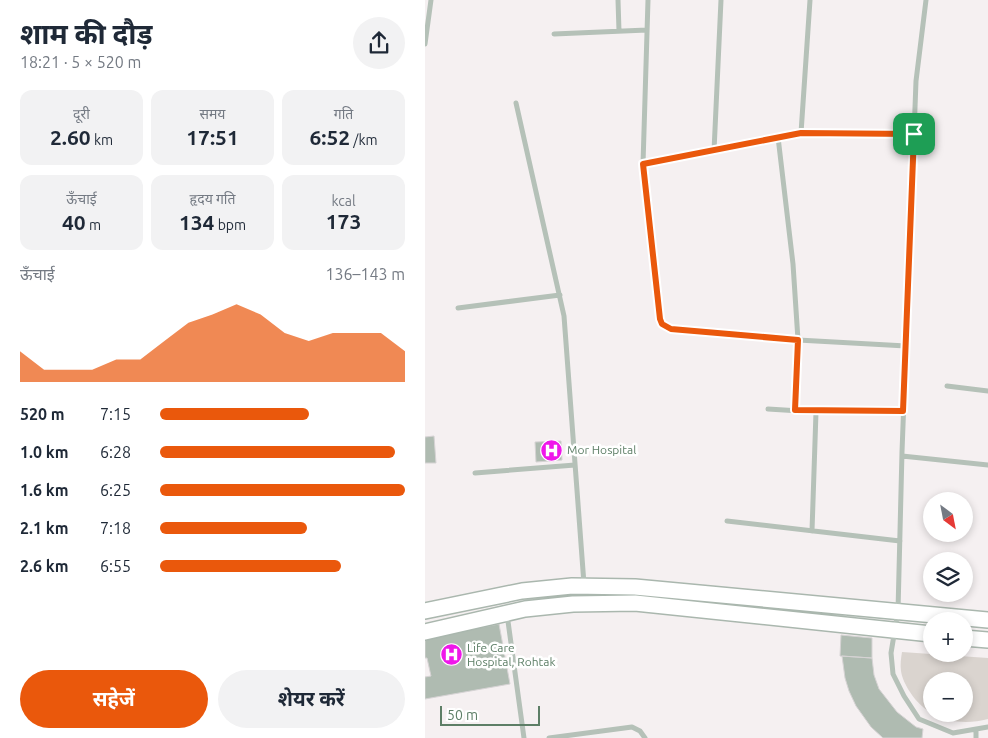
<!DOCTYPE html>
<html lang="hi">
<meta charset="utf-8">
<style>
body{margin:0;font-family:Ubuntu,"Noto Sans Devanagari",sans-serif;background:#f2f2f3;color:#1f2937;height:100vh;display:flex;flex-direction:column;font-size:19px;white-space:nowrap}
*{box-sizing:border-box;margin:0}
p{font-size:16px;color:#747a83}
.icon{flex:none;width:28px;height:28px;fill:none;stroke:currentColor;stroke-width:2;stroke-linecap:round;stroke-linejoin:round}
.map{position:relative;flex:1;overflow:hidden}
.details{display:flex;flex-direction:column;background:#fff;width:425px}
.details>*{flex:none}
.needle{width:32px;rotate:148deg}
.buttons{position:absolute;left:498px;top:492px;display:grid;gap:10px}
.buttons a{display:grid;place-items:center;width:50px;height:50px;border-radius:50%;background:#fff;box-shadow:0 2px 8px #0003;font-size:25px}
.scale{position:absolute;left:15px;bottom:12px;width:100px;box-sizing:border-box;padding-left:5px;border:2px solid #5d7e66;border-top:0;font-size:14px;line-height:18px;white-space:nowrap;color:#5d7e66;-webkit-text-stroke:4px #fff;paint-order:stroke}
.pin{position:absolute;display:grid;place-items:center;width:42px;height:42px;color:#fff;margin:-21px;border-radius:10px;box-shadow:0 2px 8px #0006}
.round{display:grid;place-items:center;flex:none;width:52px;height:52px;border-radius:26px;background:#f2f2f3}
.overview{display:flex;align-items:center;justify-content:space-between;height:85px;padding:0 20px}
h1{font-size:28px;font-weight:700;line-height:38px}
.metrics{display:grid;grid-template-columns:repeat(3,1fr);gap:8px;height:85px;padding:5px 20px}
.metrics div{display:grid;align-content:center;border-radius:12px;background:#f2f2f3;text-align:center}
.metrics b{font-size:21px;font-weight:700}
.metrics small{font-size:14px;font-weight:400}
.metrics p{font-size:14px}
.chart{height:140px;padding:10px 20px}
.chart p{display:flex;justify-content:space-between}
.chart svg{width:100%;height:90px;margin-top:5px;fill:#ea580c;opacity:.7}
.cta{display:flex;gap:10px;margin-top:auto;padding:10px 20px}
.cta a{flex:1;height:58px;border-radius:30px;background:#ea580c;color:#fff;font-size:20px;font-weight:700;line-height:58px;text-align:center}
.cta a+a{background:#f2f2f3;color:#1f2937}
ul{padding:0 20px;list-style:none;font-size:16px}
li{display:grid;grid-template-columns:80px 60px 1fr;align-items:center;height:38px}
li i{height:12px;border-radius:6px;background:#ea580c}
main{display:flex;flex:1;min-height:0}
.map>svg:first-child{display:block}
.green{fill:#dad4cf;fill-rule:evenodd}
.building{fill:#afbbb1;stroke:#d6d3d4}
.lines{fill:none;stroke-linecap:round;stroke-linejoin:round}
.secondary-casing{stroke:#aab7ae;stroke-width:18}
.minor{stroke:#b5c1b8;stroke-width:5}
.secondary{stroke:#fff;stroke-width:15}
.route-casing{stroke:#fff;stroke-width:10}
.route{stroke:#ea580c;stroke-width:6}
.labels{text-anchor:middle;stroke-width:5;stroke-linejoin:round;paint-order:stroke}
.poi-label{font-size:12px;fill:#5d7e66;stroke:#fff;text-anchor:start}
</style>
<main>
<section class="details">
<div class="overview"><div><h1>शाम की दौड़</h1><p>18:21 · 5 × 520 m</p></div><a class="round"><svg class="icon" aria-label="share" viewBox="0 0 24 24"><path d="M12 15V3M7 8l5-5 5 5M5 13v7h14v-7"/></svg></a></div>
<div class="metrics">
<div><p>दूरी</p><b>2.60<small> km</small></b></div>
<div><p>समय</p><b>17:51</b></div>
<div><p>गति</p><b>6:52<small> /km</small></b></div>
</div>
<div class="metrics">
<div><p>ऊँचाई</p><b>40<small> m</small></b></div>
<div><p>हृदय गति</p><b>134<small> bpm</small></b></div>
<div><p>kcal</p><b>173</b></div>
</div>
<div class="chart"><p><span>ऊँचाई</span>136–143 m</p>
<svg viewBox="0 0 160 44" preserveAspectRatio="none"><path d="M0 44V29L10 38L20 38L30 38L40 33L50 33L60 24L70 15L80 11L90 6L100 11L110 20L120 24L130 20L140 20L150 20L160 29V44z"/></svg>
</div>
<ul>
<li><b>520 m</b>7:15<i style="width:61%"></i></li>
<li><b>1.0 km</b>6:28<i style="width:96%"></i></li>
<li><b>1.6 km</b>6:25<i style="width:100%"></i></li>
<li><b>2.1 km</b>7:18<i style="width:60%"></i></li>
<li><b>2.6 km</b>6:55<i style="width:74%"></i></li>
</ul>
<div class="cta"><a>सहेजें</a><a>शेयर करें</a></div>
</section>
<div class="map">
<svg width="563" height="738" viewBox="0 0 563 738">
<rect width="100%" height="100%" fill="#f5f0f1"/>
<path class="green" d="M477,652L563,658V719C533,727 502,719 485,692C481,686 477,678 476,671C475,665 476,658 477,652ZM506,681H539V714H506Z"/>
<path class="building" d="M9,436L11,463H0V437Z
M136,441L137,460L111,462L110,442Z
M74,624L85,684L0,699V677L6,676L2,658H0V638Z
M416,635L447,638V658L415,656Z
M417,656L447,658L449,675L454,689L472,712L491,727L498,729L497,738H458L446,727L431,706L424,691L420,678Z"/>
<g class="lines">
<defs>
<path id="secondary" d="M0,611L97,591L147,586L210,587L563,620
M0,632L100,609L148,604L210,603L506,634
M539,638L563,640"/>
</defs>
<use href="#secondary" class="secondary-casing"/>
<path class="minor" d="M193,0L194,31
M223,0L218,164L235,319L237,324L246,329L373,340L481,346
M501,0L491,81L477,452L473,611L466,653L468,674L479,696L494,719L528,733L563,727
M129,34L222,30
M0,44L6,0
M91,103L139,316L159,584
M376,133L385,0
M353,137L368,264L373,340L370,411
M289,151L296,0
M218,164L376,133L489,134
M33,308L135,295
M522,386L563,391
M343,409L391,412L478,411
M477,456L563,465
M50,473L150,465
M302,521L475,541
M387,531L391,412
M82,614L99,738
M551,730V738
M124,738L207,727L215,731L220,738"/>
<use href="#secondary" class="secondary"/>
</g>
<g class="lines">
<defs>
<path id="route" d="M376,133L489,134L478,411L370,410L373,340L246,329L237,324L235,319L218,164Z"/>
</defs>
<use href="#route" class="route-casing"/>
<use href="#route" class="route"/>
</g>
<defs>
<symbol id="hospital-disc" viewBox="-11 -11 22 22"><circle r="9.5" fill="#ef16ea" stroke="#fff"/><path d="M-5-5h3v3.5h4V-5h3V5h-3V1.5h-4V5h-3Z" fill="#fff"/></symbol>
</defs>
<g fill-rule="evenodd">
<use href="#hospital-disc" x="114" y="438" width="25" height="25"/>
<use href="#hospital-disc" x="14" y="642" width="25" height="25"/>
</g>
<g class="labels">
<g class="poi-label">
<text x="142" y="454">Mor Hospital</text>
<text x="42" y="652">Life Care<tspan x="42" dy="14">Hospital, Rohtak</tspan></text>
</g>
</g>
</svg>
<div class="buttons">
<a><svg class="needle" viewBox="-14 -14 28 28"><path d="M0-13l5 13h-10z" fill="#e53935"/><path d="M0 13l5-13h-10z" fill="#747a83"/></svg></a>
<a><svg class="icon" aria-label="layers" viewBox="0 0 24 24"><path d="M12 4l9 5-9 5-9-5zM3 14l9 5 9-5"/></svg></a>
<a>+</a>
<a>−</a>
</div>
<div class="scale">50 m</div>
<div class="pin" style="left:489px;top:134px;background:#1e9e55"><svg class="icon" aria-label="arrive" viewBox="0 0 24 24"><path d="M6 21V4h12l-3 4 3 4H6"/></svg></div>
</div>
</main>
